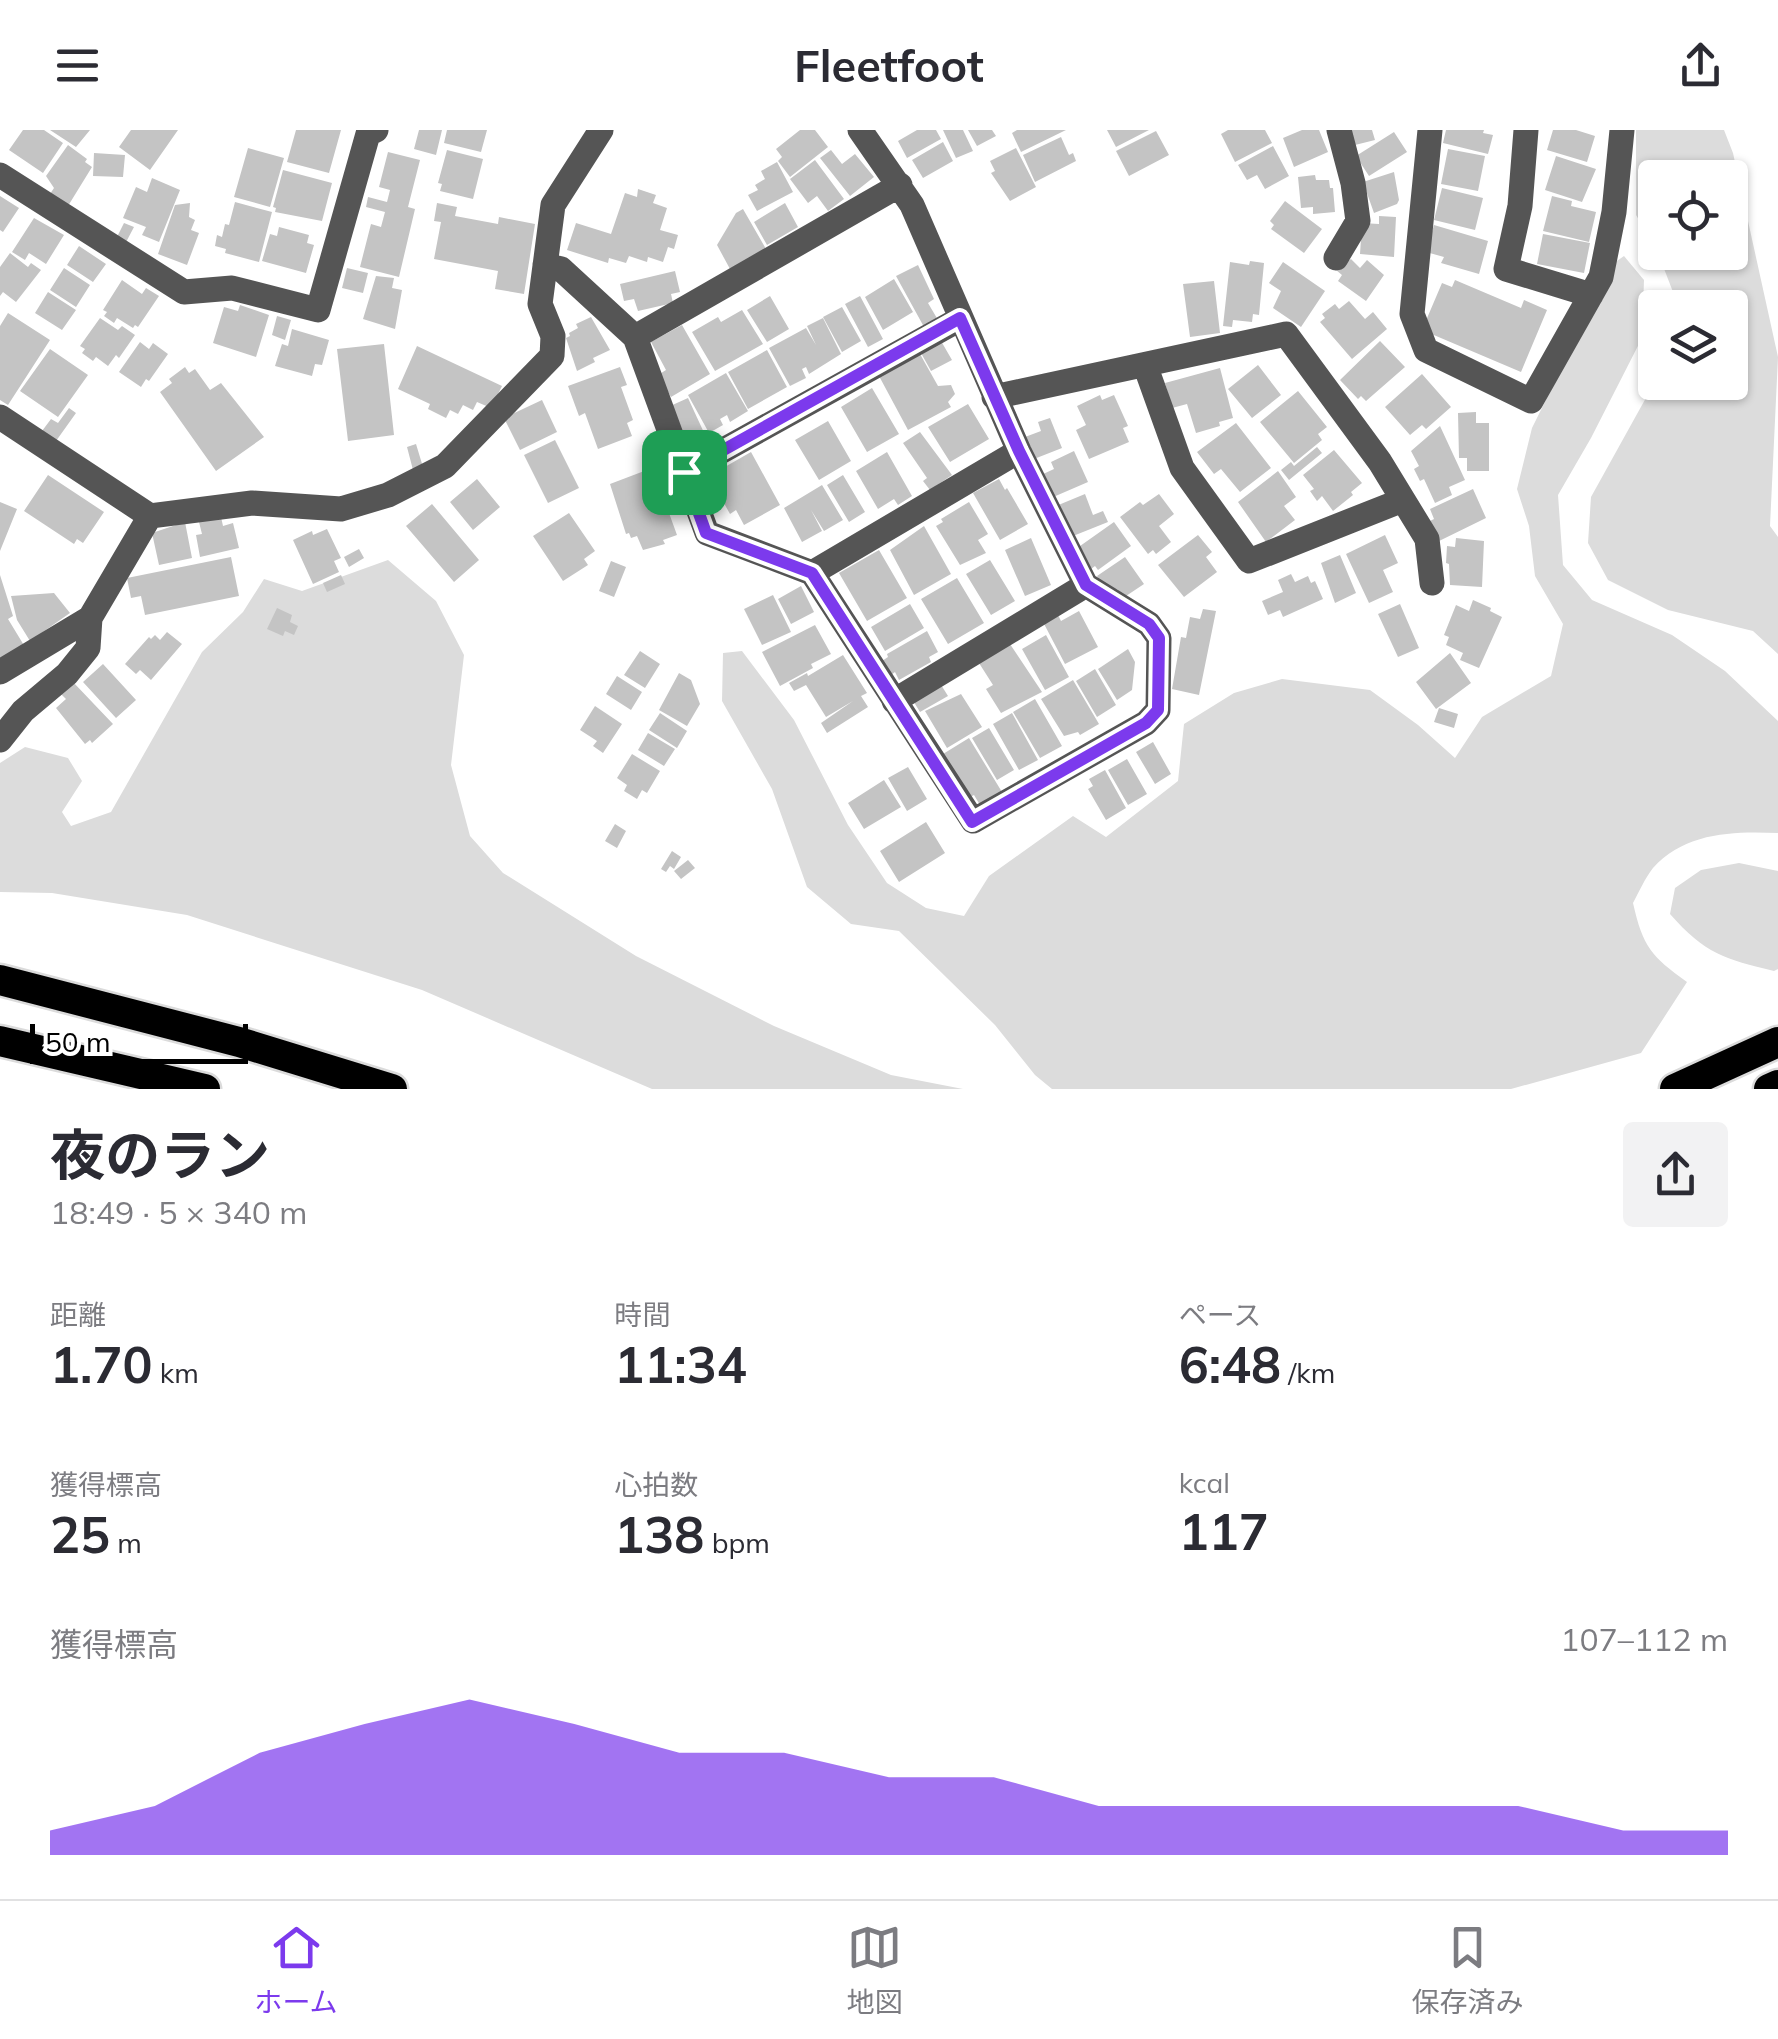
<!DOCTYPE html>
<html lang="ja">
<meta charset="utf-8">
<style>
body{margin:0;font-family:Mulish,"Noto Sans JP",sans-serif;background:#f2f2f3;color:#2b2b33;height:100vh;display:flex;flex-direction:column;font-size:38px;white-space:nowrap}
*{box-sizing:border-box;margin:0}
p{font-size:32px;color:#7c7c81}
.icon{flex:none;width:55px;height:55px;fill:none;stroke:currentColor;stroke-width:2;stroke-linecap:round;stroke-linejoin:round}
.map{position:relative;height:959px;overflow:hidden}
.panel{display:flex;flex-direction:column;background:#fff;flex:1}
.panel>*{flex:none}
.buttons{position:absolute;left:1638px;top:30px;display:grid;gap:20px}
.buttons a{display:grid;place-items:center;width:110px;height:110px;border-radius:10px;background:#fff;box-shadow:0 2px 8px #0004;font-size:50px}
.scale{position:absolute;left:30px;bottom:25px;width:218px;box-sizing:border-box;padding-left:10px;border:5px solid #000;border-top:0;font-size:28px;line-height:35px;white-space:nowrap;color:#000;-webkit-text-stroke:8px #fff;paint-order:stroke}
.pin{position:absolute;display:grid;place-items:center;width:85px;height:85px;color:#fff;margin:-42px;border-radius:20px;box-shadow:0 5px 15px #0006}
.round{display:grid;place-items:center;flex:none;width:105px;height:105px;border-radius:10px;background:#f2f2f3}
.head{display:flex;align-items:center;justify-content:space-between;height:170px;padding:0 50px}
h1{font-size:55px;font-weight:700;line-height:75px}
.figures{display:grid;grid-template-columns:repeat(3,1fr);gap:15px;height:170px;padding:10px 50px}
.figures div{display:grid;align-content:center}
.figures b{font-size:50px;font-weight:700}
.figures small{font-size:28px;font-weight:400}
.figures p{font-size:28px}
.chart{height:280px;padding:20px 50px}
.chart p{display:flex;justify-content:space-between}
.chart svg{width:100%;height:180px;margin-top:10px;fill:#7c3aed;opacity:.7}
header{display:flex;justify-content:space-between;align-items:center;height:130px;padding:0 50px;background:#fff;font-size:45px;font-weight:700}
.tabs{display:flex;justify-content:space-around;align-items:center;height:140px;border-top:2px solid #e1e1e2;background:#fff;font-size:28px;color:#7c7c81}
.tabs a{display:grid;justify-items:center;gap:5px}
.tabs .current{color:#7c3aed}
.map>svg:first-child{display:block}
.green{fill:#dcdcdc}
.building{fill:#c4c4c4}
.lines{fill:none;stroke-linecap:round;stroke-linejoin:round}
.highway-casing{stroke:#dbdbdb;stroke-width:35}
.minor{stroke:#555;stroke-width:25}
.highway{stroke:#000;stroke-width:30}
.route-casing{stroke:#fff;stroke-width:20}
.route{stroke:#7c3aed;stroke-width:12}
</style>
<header><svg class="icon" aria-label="menu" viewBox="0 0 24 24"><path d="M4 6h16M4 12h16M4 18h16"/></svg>Fleetfoot<svg class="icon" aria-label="share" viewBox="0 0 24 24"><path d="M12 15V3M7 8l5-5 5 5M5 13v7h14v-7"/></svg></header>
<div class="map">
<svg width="1778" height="959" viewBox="0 0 1778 959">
<rect width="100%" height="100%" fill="#fff"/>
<path class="green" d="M1636,0H1724L1733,23L1778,227L1770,396L1778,407V524L1753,501L1668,480L1608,450L1588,413L1591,367L1647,266L1655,233V252H1730V178L1669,177L1673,162L1658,123L1730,122V48H1655V117L1636,85Z
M1624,126L1644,150L1642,208L1591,308L1558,365L1563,435L1592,470L1672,505L1725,541L1778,591V703C1734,701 1685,702 1653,738C1645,748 1639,762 1633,773C1643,817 1651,826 1687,852L1641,923L1511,959H1052L1035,945L995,895L899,801L851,794L807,757L772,659L722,571L723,523L742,521L794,590L848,695L887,753L926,778L964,786L989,746L1073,686L1106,707L1178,651L1184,594L1234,563L1282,549L1370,560L1418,595L1455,628L1482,587L1551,546L1563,494L1535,446L1529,396L1517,359L1532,298L1614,133Z
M388,430L436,471L464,525L451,635L470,706L503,743L636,826L774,896L891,945L963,959H652L422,860L187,785L52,763L0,762V633L25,617L68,628L82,651L62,682L71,696L111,682L202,522L243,482L264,449L302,461Z
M1739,733L1778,741V839L1774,841C1725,829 1705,824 1670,784L1675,758L1701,740Z"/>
<path class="building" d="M23,0H44L63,13L43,43L9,20Z
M50,0H90L76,17Z
M131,0H178L150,40L119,17Z
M296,0H341L329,43L287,32Z
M419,0H442L436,25L414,19Z
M447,0H487L481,22L444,13Z
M800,0H815L828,17L790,47L778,31L782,27L776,19Z
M917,0H936L941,9L907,28L898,11Z
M943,0H963L973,21L956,28Z
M968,0H992L996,6L977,16Z
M1017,0H1066L1021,22L1012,3Z
M1107,0H1149L1116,17Z
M1228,0H1265L1272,13L1235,32L1221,4Z
M1302,0H1319L1328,22L1294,37L1283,8Z
M1347,0H1372L1375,10L1351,16Z
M1446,0H1484L1483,3L1493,5L1488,24L1443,13Z
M1553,0H1576L1595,6L1587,32L1547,20Z
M1156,1L1169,25L1129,46L1116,21Z
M1394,2L1407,22L1369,46L1356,26Z
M1061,7L1069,25L1073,23L1076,31L1035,52L1023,25Z
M943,12L953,31L923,48L912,30Z
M68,15L87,29L85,32L92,37L68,76L50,64L54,58L46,46Z
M1273,16L1289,46L1265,59L1257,45L1247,50L1238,35Z
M248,18L284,28L270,77L234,67Z
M1016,18L1036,57L1010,71L991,43L995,41L990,31Z
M1448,19L1485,26L1478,61L1441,54Z
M447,20L483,29L473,69L440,61L442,54L438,53Z
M831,20L842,34L855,24L874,47L850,66L820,28Z
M388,22L420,30L408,77L415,79L399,147L360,137L371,94L381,97L385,82L366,77L368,67L387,72L390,60L379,57Z
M94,23L125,25L123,47L93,46Z
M1556,26L1596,39L1582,72L1545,60Z
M815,30L844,69L828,81L817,66L808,73L790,49Z
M777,32L793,62L757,81L748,65L758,60L755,55L765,49L761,41Z
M283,40L332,53L322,91L275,82L276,78L273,77Z
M1394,42L1399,70L1397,74L1374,83L1363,52Z
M1315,45L1316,50H1329L1330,58H1333L1335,82L1313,84V77L1301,78L1298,47Z
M152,48L180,60L159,112L142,105L146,97L123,88L136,57L147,62Z
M1442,58L1483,68L1475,100L1434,90Z
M638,59L656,65L653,73L667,78L660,100L678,105L674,119L668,117L663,132L648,127L647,132L629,126L626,133L609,128L608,133L567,120L576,93L611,104L625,63L637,67Z
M0,66L19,78L3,102L0,100Z
M1552,66L1572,71L1571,76L1596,82L1589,112L1543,101Z
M1285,71L1322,99L1304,123L1271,99L1274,95L1270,91Z
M235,72L272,82L259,132L225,123L226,119L215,116L217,105L222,107L225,94L229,95Z
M190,73L189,87L195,90L191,100L199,103L187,135L158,124L175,75Z
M437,73L457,77L455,86L498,94L499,87L535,94L524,164L495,159L498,141L434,129L441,92L434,91Z
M785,73L798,97L767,115L754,92Z
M743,79L766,119L730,139L717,115L736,83Z
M1379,86L1396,87L1394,127L1360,124L1362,93L1379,94Z
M34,88L64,105L46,134L29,123L25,130L12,122Z
M124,93L134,97L124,116L115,111Z
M1434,95L1488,111L1479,144L1441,133L1444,127L1426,122Z
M279,97L309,105L307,113L314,115L306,143L262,131L270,104L277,106Z
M1543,104L1590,113L1584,143L1537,134Z
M79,116L106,134L93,152L67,135Z
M10,123L28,137L31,133L41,140L16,172L3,162L0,166V137Z
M1351,129L1360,138L1367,130L1384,145L1366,171L1338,151L1342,145L1336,140Z
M1250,131L1264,133L1259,185L1253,184L1252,192L1233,190L1232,197L1223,196L1230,132L1249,135Z
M1283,132L1325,161L1301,197L1273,178L1281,161L1269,153Z
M918,135L934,169L928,173L938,190L924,197L896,146Z
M64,138L90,155L76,177L50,160Z
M347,138L368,143L363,163L342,158Z
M675,141L680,162L671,164L673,173L638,181L634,169L624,171L620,154Z
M376,146L394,148L392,158L402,160L395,199L363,189Z
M894,149L913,182L883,200L865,167Z
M122,150L142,164L146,158L159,166L138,197L135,195L133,198L117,188L114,193L104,186L107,182L103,180Z
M1455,150L1521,178L1524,170L1547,180L1521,242L1422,200L1442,153L1452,157Z
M1214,151L1220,203L1190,207L1183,154Z
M48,162L76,180L62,200L35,183Z
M770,166L789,199L767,212L747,180Z
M860,166L883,209L868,217L845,174Z
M1349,171L1365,189L1373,182L1387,199L1352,229L1320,192L1325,188L1322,184L1335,174L1339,179Z
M240,175L269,185L256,227L213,213L224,177L238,181Z
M842,177L861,211L842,222L823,187Z
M742,180L763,214L715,241L692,202L718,187L721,192Z
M8,183L50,210L8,275L0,270V196Z
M277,186L291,190L285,210L272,205Z
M591,187L610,220L593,228L595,232L577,241L566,208L570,206L569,203L578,198L576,194Z
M100,188L118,200L122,196L135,205L119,228L116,225L108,236L96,227L93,231L82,223L85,219L80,216Z
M823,188L841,224L809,244L806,237L802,239L806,248L790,256L769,218L806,198L816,215L807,196Z
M682,195L710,244L671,267L658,245L666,240L651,212Z
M292,199L329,210L322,235L315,234L312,246L275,236L282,214L288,216Z
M941,211L952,230L931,241L921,223Z
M1380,211L1405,237L1366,271L1361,266L1358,269L1340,250Z
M140,212L149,219L153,213L168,224L149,251L146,249L141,257L119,242Z
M384,214L394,305L348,311L337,219Z
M417,216L502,256L491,278L477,272L473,280L463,275L458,284L450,280L446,288L428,279L430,274L398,259Z
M50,219L88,245L58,287L20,261Z
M767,220L787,257L748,279L728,242Z
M920,224L938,256L951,255L955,264L948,272L951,277L908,300L879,246Z
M1258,235L1281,265L1252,288L1228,259Z
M185,237L189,243L195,239L210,260L221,253L264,307L216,341L160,262L172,253L169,249Z
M620,237L627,255L621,257L633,290L627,293L632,306L598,319L585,283L579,286L568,256Z
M1220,238L1233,288L1219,292L1220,296L1196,303L1187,274L1172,278L1165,253Z
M726,243L748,281L730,292L727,285L720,289L723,295L709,303L688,265Z
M1422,244L1451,277L1426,299L1422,295L1410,305L1385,277Z
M872,258L899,304L867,322L841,277Z
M1298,261L1327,297L1318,304L1322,310L1294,333L1260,292Z
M1100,265L1102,270L1114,265L1128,296L1123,298L1129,312L1089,329L1076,300L1086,295L1077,276Z
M688,268L706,307L686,317L668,277Z
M542,270L557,302L520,320L504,288Z
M968,274L989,309L950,332L928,297Z
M69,278L76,283L56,311L42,301L51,289L58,293Z
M1476,282V293H1489V341H1467V328H1459L1458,283Z
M1050,288L1062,318L1034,329L1025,307L1041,301L1038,292Z
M828,291L851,331L819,350L795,310Z
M1236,293L1271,338L1240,362L1221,339L1214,344L1197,322Z
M1440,296L1465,350L1449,357L1452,365L1435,373L1424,349L1420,351L1414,339L1419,336L1411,321Z
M920,302L952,345L930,360L923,351L927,348L903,313Z
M555,310L579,358L548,373L524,325Z
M416,314L423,337L413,340L407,317Z
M1317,317L1322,323L1289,350L1281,340L1291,332L1294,336Z
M1334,320L1362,353L1351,362L1353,365L1333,381L1322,366L1317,371L1310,361L1314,359L1303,345Z
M1074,321L1088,352L1051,368L1041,345L1054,339L1051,332Z
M751,322L780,375L744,395L736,380L730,384L709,346Z
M887,322L912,366L898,375L894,369L878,379L856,341Z
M660,335L674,369L665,372L677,405L663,410L665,414L643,420L637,406L631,408L629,403L626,404L610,354Z
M1278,341L1296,367L1284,376L1295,390L1266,412L1238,372Z
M48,345L104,382L83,413L77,409L74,414L24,381Z
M843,345L865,382L849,392L827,355Z
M477,349L500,377L473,400L450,372Z
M999,349L1005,360L1007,358L1028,394L1000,410L973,363Z
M822,355L843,390L824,401L811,380L822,401L802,412L784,378Z
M1473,359L1486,388L1435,413L1426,393L1434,389L1430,379Z
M1085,364L1093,385L1103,381L1108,392L1068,408L1056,376Z
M1159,364L1174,384L1159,396L1171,412L1156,424L1153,420L1148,424L1120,387L1140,372L1143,375Z
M0,372L17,379L0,421Z
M969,372L988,404L978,410L986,423L960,435L936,396L943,392L941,389Z
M432,374L479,430L454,452L406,396Z
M569,383L595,421L584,429L588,435L563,451L533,406Z
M221,387L223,396L233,393L239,418L200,427L196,405L202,404L199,392Z
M185,392L192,428L159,435L152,403Z
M1114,392L1131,416L1098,440L1095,436L1087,442L1073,421Z
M924,396L951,444L914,465L890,420Z
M327,399L341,428L334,431L339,442L313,454L293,410L312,401L313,405Z
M1198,405L1212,422L1206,427L1217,442L1184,467L1158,435Z
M1385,405L1398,433L1383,440L1393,462L1369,473L1346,424Z
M1031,408L1051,455L1025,466L1005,420Z
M1456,408L1484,411L1482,457L1450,455L1449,434L1446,433L1447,416L1455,417Z
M359,419L364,428L349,437L344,427Z
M879,420L907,468L867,491L839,443Z
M1340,425L1356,463L1335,473L1321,433Z
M231,427L239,466L145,485L141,466L131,468L127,448Z
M1125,427L1144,454L1123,468L1117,459L1109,464L1097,446Z
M990,430L1015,471L991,485L966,444Z
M611,431L626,437L614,467L599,461Z
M1291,444L1295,452L1308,446L1311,453L1315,451L1323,469L1283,487L1280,480L1268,485L1262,471L1283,462L1278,450Z
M0,445L13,486L8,489L25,517L0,532Z
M341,445L345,454L327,462L323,453Z
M957,448L984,493L948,514L921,469Z
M801,456L814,482L791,494L778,469Z
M54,463L70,483L30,511L17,490L11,466Z
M773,465L791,502L762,515L744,479Z
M1473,470L1491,478L1490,481L1502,487L1479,538L1460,530L1463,523L1446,515L1449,507L1444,505L1456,475L1469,481Z
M910,474L924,498L885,521L871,497Z
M1400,474L1419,518L1398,527L1378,484Z
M277,478L292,485L290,492L298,496L294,505L285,501L283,506L267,499Z
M1203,479L1216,481L1199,565L1172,559L1181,507L1186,508L1190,487L1200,489Z
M1079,481L1098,517L1065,534L1042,490L1057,483L1061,491Z
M815,495L831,524L811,534L813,538L780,556L762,522Z
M927,501L938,522L929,527L931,532L899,550L895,542L891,545L882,531L888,527L887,524Z
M167,502L182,514L151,550L140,540L136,544L125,534L149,507L151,509L155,505L160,510Z
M1046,505L1069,547L1045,560L1022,519Z
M1010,514L1042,562L1001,583L986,559L993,555L979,533Z
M1128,519L1135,532L1132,560L1117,570L1098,539Z
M640,521L660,534L645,558L624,545Z
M1450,523L1471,553L1436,579L1416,552Z
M843,525L867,563L861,566L868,577L827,603L821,593L853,571L826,587L806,555L794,561L789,553L807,543L808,546Z
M103,534L136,570L116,588L83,552Z
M1095,539L1116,575L1097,587L1076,551Z
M679,543L691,550L700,574L687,596L659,580Z
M617,546L642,562L631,580L606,564Z
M938,550L948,566L920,582L912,569Z
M1073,550L1099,594L1080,605L1078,602L1064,606L1041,569Z
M73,552L113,594L92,613L90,610L85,614L56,578L66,569L61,564Z
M961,564L982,597L947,618L925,581Z
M1035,569L1062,616L1040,628L1013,582Z
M595,576L622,594L603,623L593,616L597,611L580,600Z
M1439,578L1458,584L1454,598L1434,592Z
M660,583L687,601L677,618L649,600Z
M1012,583L1038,630L1019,640L993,594Z
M989,598L1014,640L997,650L972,608Z
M648,603L675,619L664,636L638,620Z
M969,608L1002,662L980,675L974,665L968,668L943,624Z
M1153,612L1171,644L1155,654L1136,622Z
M632,624L660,641L647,663L642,660L637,669L624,661L627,655L617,648Z
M1127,629L1147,664L1128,675L1108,640Z
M908,637L927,669L907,681L888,648Z
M1105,640L1126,678L1106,690L1088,659L1093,656L1089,649Z
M884,650L901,677L864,699L848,673Z
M926,692L945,723L899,752L880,721Z
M615,694L626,701L617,718L605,711Z
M672,721L681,727L674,739L670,736L666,742L661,739Z
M688,730L695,738L681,749L674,741Z"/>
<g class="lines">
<defs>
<path id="highway" d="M0,850L239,912L392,959
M0,911L205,959
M1675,959L1778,912
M1769,959L1778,955"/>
</defs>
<use href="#highway" class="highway-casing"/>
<path class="minor" d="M1430,0L1412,184L1426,220L1531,271L1601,147L1614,82L1622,0
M1526,0L1520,76L1506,139L1591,165
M0,45L184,162L232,158L318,180L368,4L376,0
M1336,128L1358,91L1353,53L1339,0
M545,135L561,139L635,207L707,403L812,443L973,691L1146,593L1158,580L1159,508L1149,494L1086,455L1019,321L912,75L860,0
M635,207L900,55
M1145,235L1182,338L1249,431L1403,370
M994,267L1286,204L1380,332L1427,409L1432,453
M0,287L150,386L252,373L341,379L388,365L445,336L552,226L553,206L540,174L553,75L601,0
M684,342L960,189
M812,443L1019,321
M0,542L90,488L150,386
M894,571L1086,455
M0,610L23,581L67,544L88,518L90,488"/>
<use href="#highway" class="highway"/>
</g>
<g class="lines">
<defs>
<path id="route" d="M960,188L1019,321L1086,455L1149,494L1159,508L1158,580L1146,593L972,692L812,443L706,403L684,342Z"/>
</defs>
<use href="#route" class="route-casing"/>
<use href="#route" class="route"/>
</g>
</svg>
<div class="buttons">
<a><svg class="icon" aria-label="locate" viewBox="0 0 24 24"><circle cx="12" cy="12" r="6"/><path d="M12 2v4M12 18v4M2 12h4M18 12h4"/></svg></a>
<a><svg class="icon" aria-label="layers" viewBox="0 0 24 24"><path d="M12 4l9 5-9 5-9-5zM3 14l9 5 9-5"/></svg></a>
</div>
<div class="scale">50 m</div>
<div class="pin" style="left:684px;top:342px;background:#1e9e55"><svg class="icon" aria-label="arrive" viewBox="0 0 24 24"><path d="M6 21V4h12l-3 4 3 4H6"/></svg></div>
</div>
<section class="panel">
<div class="head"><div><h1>夜のラン</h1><p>18:49 · 5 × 340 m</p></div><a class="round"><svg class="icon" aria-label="share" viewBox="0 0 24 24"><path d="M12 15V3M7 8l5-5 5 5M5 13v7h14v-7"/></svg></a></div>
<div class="figures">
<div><p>距離</p><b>1.70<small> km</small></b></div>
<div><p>時間</p><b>11:34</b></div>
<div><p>ペース</p><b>6:48<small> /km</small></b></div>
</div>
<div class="figures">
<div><p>獲得標高</p><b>25<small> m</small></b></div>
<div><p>心拍数</p><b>138<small> bpm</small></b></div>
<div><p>kcal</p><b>117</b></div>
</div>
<div class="chart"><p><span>獲得標高</span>107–112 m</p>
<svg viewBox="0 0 160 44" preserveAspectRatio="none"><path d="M0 44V38L10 32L20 19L30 12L40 6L50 12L60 19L70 19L80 25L90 25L100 32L110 32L120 32L130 32L140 32L150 38L160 38V44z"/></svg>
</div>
</section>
<nav class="tabs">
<a class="current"><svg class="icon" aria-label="home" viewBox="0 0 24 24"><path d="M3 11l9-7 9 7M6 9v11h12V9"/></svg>ホーム</a>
<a><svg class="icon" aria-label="map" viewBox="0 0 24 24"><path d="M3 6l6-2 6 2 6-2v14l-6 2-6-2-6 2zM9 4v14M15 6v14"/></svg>地図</a>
<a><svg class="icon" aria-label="saved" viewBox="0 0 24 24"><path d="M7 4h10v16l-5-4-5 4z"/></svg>保存済み</a>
</nav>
